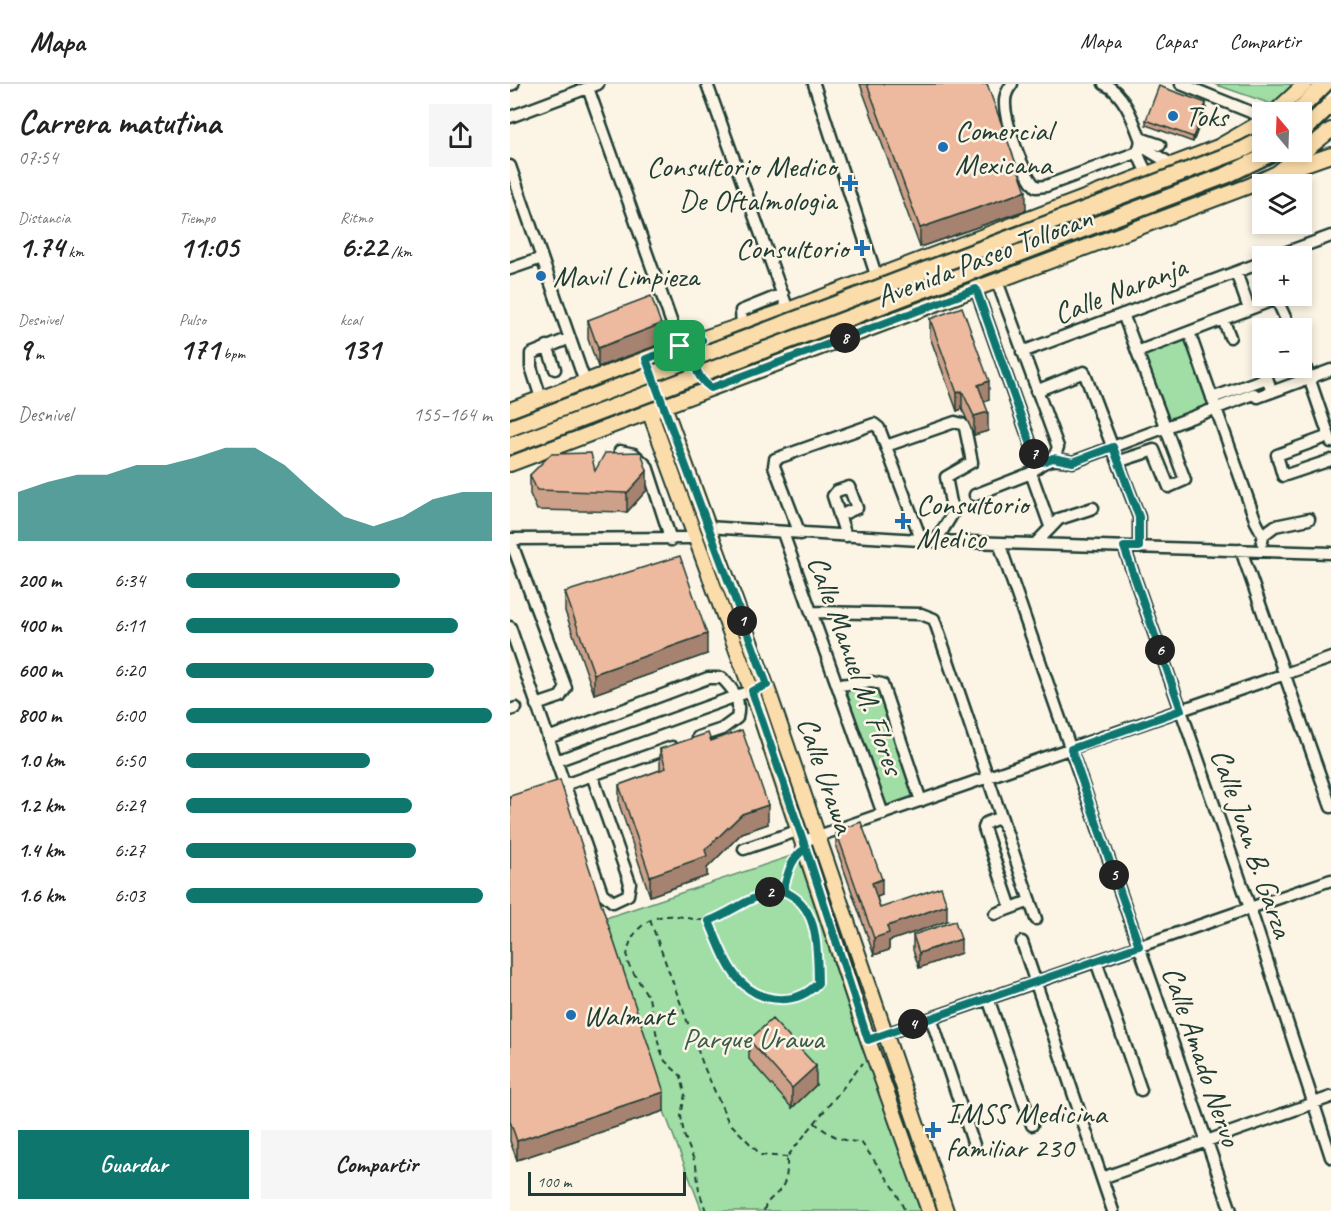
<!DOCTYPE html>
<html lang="es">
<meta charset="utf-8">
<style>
body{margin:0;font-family:Caveat,sans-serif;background:#f6f6f6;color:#222;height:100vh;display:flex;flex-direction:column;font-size:22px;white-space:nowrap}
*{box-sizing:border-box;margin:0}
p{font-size:20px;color:#767676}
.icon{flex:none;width:33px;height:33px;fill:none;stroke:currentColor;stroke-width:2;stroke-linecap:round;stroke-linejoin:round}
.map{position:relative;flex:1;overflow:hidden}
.sheet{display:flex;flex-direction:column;background:#fff;width:510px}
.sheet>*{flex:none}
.needle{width:39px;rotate:341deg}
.buttons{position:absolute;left:742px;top:18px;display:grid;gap:12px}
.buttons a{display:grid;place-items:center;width:60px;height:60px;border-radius:0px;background:#fff;box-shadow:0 3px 9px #0003;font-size:30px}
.scale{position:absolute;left:18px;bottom:15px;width:158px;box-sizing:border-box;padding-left:6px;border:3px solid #1f3d34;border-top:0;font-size:16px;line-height:21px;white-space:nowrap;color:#1f3d34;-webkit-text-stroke:4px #fcf5e5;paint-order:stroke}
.pin{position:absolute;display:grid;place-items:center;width:51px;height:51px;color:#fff;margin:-26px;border-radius:12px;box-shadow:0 3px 9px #0006}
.km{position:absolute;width:30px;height:30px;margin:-15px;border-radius:50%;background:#222;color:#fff;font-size:16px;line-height:30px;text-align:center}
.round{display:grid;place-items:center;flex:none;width:63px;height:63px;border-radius:0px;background:#f6f6f6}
.head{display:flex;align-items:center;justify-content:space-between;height:102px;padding:0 18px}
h1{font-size:33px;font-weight:700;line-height:45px}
.figures{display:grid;grid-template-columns:repeat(3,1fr);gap:9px;height:102px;padding:6px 18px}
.figures div{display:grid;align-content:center}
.figures b{font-size:30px;font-weight:700}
.figures small{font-size:16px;font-weight:400}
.figures p{font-size:16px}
.chart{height:168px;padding:12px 18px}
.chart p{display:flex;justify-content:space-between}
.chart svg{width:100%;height:108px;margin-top:6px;fill:#0f766e;opacity:.7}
.cta{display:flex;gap:12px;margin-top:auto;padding:12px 18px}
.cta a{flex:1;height:69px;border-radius:0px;background:#0f766e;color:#fff;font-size:24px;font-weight:700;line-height:69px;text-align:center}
.cta a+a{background:#f6f6f6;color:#222}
ul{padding:0 18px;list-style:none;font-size:20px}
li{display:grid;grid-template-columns:96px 72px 1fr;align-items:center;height:45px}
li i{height:15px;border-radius:8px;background:#0f766e}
header{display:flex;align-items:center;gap:36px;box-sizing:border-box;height:84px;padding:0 30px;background:#fff;border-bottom:2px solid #e0e0e0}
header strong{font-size:28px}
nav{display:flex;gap:33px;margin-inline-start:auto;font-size:21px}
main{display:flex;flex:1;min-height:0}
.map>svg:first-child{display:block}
.green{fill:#a0dea6;stroke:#608e6d;stroke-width:1.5}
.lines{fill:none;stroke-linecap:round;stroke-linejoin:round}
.minor-casing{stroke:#1f3d34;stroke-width:15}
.major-casing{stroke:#1f3d34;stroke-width:18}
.highway-casing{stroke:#1f3d34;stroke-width:20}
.path{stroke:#1f3d34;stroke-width:2;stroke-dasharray:6 4.5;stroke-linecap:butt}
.minor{stroke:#fcf5e5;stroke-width:10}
.major{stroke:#fbddab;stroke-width:14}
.highway{stroke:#fbddab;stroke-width:15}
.highway-bridge-casing{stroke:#1f3d34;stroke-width:20;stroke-linecap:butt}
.highway-bridge{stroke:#fbddab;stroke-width:15}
.wall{fill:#cca089;stroke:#1f3d34;stroke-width:1.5}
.shaded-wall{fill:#a6826f;stroke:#1f3d34;stroke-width:1.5}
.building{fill:#edba9f;stroke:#1f3d34;stroke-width:1.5}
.route-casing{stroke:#fff;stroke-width:12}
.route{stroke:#0f766e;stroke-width:8}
.poi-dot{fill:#1f6fb2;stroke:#fcf5e5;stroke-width:2}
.labels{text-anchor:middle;stroke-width:5;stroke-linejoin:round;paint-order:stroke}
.poi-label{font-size:30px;fill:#1f3d34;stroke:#fcf5e5;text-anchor:start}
.street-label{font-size:30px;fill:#1f3d34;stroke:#fcf5e5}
.park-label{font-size:30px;fill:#395d4b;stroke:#fcf5e5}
</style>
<header>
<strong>Mapa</strong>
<nav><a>Mapa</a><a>Capas</a><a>Compartir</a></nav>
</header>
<main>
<section class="sheet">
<div class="head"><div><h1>Carrera matutina</h1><p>07:54</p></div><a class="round"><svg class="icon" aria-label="share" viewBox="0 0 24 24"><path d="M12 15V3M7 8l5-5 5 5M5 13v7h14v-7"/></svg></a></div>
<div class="figures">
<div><p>Distancia</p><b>1.74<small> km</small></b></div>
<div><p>Tiempo</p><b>11:05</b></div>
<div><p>Ritmo</p><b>6:22<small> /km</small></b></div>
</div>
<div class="figures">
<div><p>Desnivel</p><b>9<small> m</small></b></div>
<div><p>Pulso</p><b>171<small> bpm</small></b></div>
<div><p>kcal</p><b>131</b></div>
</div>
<div class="chart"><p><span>Desnivel</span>155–164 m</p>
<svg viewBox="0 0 160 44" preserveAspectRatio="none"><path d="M0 44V24L10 20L20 17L30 17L40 13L50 13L60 10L70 6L80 6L90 13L100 24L110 34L120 38L130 34L140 27L150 24L160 24V44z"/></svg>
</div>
<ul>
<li><b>200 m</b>6:34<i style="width:70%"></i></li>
<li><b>400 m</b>6:11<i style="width:89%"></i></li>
<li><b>600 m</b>6:20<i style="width:81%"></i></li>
<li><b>800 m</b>6:00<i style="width:100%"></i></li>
<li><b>1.0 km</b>6:50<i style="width:60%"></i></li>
<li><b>1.2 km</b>6:29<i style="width:74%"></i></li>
<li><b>1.4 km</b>6:27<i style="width:75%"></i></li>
<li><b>1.6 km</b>6:03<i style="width:97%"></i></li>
</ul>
<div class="cta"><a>Guardar</a><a>Compartir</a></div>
</section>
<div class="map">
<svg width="821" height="1127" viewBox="0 0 821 1127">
<rect width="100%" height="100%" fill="#fcf5e5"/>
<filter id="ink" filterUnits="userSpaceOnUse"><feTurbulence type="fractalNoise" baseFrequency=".0167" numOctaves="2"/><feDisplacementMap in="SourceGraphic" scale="12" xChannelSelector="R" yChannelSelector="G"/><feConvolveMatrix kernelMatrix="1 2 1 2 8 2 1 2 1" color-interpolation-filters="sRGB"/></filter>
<g filter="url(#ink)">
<path class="green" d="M704,0H780L782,8L767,22Z
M675,255L700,322L658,337L634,270Z
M330,607H376L411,717L373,730Z
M293,768L415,1127H192L154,1027L90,836Z"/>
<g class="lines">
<defs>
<path id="minor" d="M197,0L278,226
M304,0L366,191
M502,0C498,5 495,11 495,17C494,36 513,90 526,103L536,102L628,68
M594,0C613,8 623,35 630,54C632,60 629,62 628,67C628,73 634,83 637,89
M671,0L753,33
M0,1L3,0
M78,4L170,262
M0,33L88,0
M630,54L650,61
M631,62L661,80
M0,82L75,298
M766,172L821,152
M0,185L32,174
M726,188L739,225
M487,197L548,363L544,374
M466,205L525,372L532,378
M713,235L720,253
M232,242L231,227L273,210
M679,248L746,438L753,451
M37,262L45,285
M512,268L753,178
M627,268L763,216H767L780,244
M792,273L821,358
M526,307L574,288L629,433V463
M31,314L21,283V270L60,254
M702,314L757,294L762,308
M819,352L767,371L773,392L821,376
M376,362L445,338L452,340L455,344L462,378L436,393L443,429L426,457
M110,367L124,370L137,382L161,456
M610,377L644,366L659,403L675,396L613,230
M465,411L521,389
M329,432L347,424L339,403L327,407L323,412L336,452
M540,442L521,389C535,374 544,374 563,378L744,310L748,313L821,286
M197,443L426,457L821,469
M273,449L373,730
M290,450L264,382L265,375L364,340L369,344L411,455
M0,455L56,604L50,613L26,621
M0,455L185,454
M752,458L753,451L765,442L799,435
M489,459L721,1127
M525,460L549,435L583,424
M614,463L740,824L821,1073
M731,466L821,723
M302,528L411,530L424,535L526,835
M0,543L92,809L103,818L118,811L120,799L82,691
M327,601L362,598L372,600L411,717
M0,626L6,624
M38,654L198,594H212C225,607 231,616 227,634L212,645L188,653
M46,677L257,601
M54,701L162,663
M491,733L476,739L474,744L501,824
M294,757L821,574
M234,765L290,746
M485,830L520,817
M512,858L603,1127
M586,877L631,1006
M478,914L522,1041
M421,934L464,1061
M358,956L821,796
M592,1094L821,1013"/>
<path id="major" d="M765,28L795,0
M775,87L821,71
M137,275L260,612L436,1127
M122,280L245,616L358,956L419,1127
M0,326L170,262L278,226L677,75L708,63L753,37
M0,380L739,102L767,89L821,46"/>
<path id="highway" d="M787,28L815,0"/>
</defs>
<use href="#minor" class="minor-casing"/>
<use href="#major" class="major-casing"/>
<use href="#highway" class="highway-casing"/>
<path class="path" d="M273,807L285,776
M140,836L194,983L218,1037L251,1071L277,1073
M304,1038C317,1050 333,1058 351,1058L384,1104L395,1127
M196,1127L189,1107L186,1081L174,1051L171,1032L175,1010L171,992L155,977L149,962L139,914L117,878C116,850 137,829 166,832C178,833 191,839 202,835C222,829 236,813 255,808C308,796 307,865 308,899C288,921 254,920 232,899C217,885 207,856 199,837
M254,1127C256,1115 266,1113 272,1103C278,1094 277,1083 277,1073L353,979"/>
<use href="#minor" class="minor"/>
<use href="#major" class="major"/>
<use href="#highway" class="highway"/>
<defs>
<path id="highway-bridge" d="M792,48L821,20
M0,344L734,65L753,55
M0,362L717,91L764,68"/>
</defs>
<use href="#highway-bridge" class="highway-bridge-casing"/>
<use href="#highway-bridge" class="highway-bridge"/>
</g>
<path class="wall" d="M350,0H477L516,126L410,163Z
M696,24L683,58L636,41V36Z
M420,235L479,316L474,318L478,347L464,351L452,325L447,327L420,253Z
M78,236L151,260L88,283L78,255Z
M85,387L137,406L117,428L27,426L20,410V391Z
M55,508L197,570L84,610L55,527Z
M201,657L258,740L232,749L197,784V792L140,812L109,720V701L150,686V665Z
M0,712L154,1027L7,1076L0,1057Z
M326,747L372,811L367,813L370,824L437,837L379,857V866L364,871L326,763Z
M403,851L451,869L409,884L403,866Z
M239,956L306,1001L282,1024L239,975Z"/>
<path class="shaded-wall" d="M696,19V24L683,58V53Z
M516,107V126L410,163V144Z
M151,240V260L88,283V264Z
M479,297V316L468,320V301Z
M452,307V325L447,327V309Z
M478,328V347L464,351V332Z
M137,387V406L117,428V409Z
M197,550V570L84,610V590Z
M258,721V740L232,749L197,784V792L140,812V792L195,766L232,730Z
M372,795V811L362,815V799Z
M437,821V837L379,857V866L364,871V854L377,842Z
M451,855V869L409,884V869Z
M306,982V1001L282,1024V1004Z
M154,1008V1027L7,1076V1057Z"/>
<path class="building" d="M357,0H477L516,107L410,144Z
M649,2L696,19L683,53L636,36Z
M141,212L151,240L88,264L78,236Z
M452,223L479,297L468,301L478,328L464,332L452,307L447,309L420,235Z
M131,368L137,387L117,409L27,406L20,391L41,370L81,369L85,387L95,369Z
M170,472L197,550L84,590L55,508Z
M232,646L258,721L232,730L195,766L197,772L140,792L109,701L156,684L150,665L198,649L201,657Z
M50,696L154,1008L7,1057L0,1037V712Z
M351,738L372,795L362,799L370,824L431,803L437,821L377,842L379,849L364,854L326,747Z
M445,837L451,855L409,869L403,851Z
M262,935L306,982L282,1004L239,956Z"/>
</g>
<g class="lines" filter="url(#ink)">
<defs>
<path id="route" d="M170,262L136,275L257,601L242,607L296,765C281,771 277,793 273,807C242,809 227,826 199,837C207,856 217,885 232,899C254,920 288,921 308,899C307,866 310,821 273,807C277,793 281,771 296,765L358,956L629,862L561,665L671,626L614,463H629V433L603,363L563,378L543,374L532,378L526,375L466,205L201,304C184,292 180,273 192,256L170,262"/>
</defs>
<use href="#route" class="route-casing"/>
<use href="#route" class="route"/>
</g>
<g class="poi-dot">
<circle cx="663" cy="32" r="6"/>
<circle cx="433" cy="63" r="6"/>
<path d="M337 90h6v6h6v6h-6v6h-6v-6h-6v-6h6z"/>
<path d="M349 155h6v6h6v6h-6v6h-6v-6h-6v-6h6z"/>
<circle cx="31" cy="192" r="6"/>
<path d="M390 428h6v6h6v6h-6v6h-6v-6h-6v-6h6z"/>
<circle cx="61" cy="931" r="6"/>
<path d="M420 1037h6v6h6v6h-6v6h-6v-6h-6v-6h6z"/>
</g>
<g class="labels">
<g class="poi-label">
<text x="675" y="42">Toks</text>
<text x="445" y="56">Comercial<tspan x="445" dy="34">Mexicana</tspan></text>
<text x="326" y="92" text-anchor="end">Consultorio Medico<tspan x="326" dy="34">De Oftalmologia</tspan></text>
<text x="338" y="174" text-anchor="end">Consultorio</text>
<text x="43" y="202">Mavil Limpieza</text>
<text x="406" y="430">Consultorio<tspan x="406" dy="34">Medico</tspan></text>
<text x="73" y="941">Walmart</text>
<text x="436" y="1039">IMSS Medicina<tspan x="436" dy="34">familiar 230</tspan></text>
</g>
<g class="street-label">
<text transform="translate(474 173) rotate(-21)" y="10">Avenida Paseo Tollocan</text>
<text transform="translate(610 206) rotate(-21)" y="10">Calle Naranja</text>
<text transform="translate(346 581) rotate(70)" y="10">Calle Manuel M. Flores</text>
<text transform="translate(316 691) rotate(71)" y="10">Calle Urawa</text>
<text transform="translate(742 759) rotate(71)" y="10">Calle Juan B. Garza</text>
<text transform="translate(692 972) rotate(71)" y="10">Calle Amado Nervo</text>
</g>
<g class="park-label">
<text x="243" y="964">Parque Urawa</text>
</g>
</g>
</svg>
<div class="buttons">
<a><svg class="needle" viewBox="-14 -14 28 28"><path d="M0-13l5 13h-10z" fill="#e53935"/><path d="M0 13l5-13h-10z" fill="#767676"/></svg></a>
<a><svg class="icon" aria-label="layers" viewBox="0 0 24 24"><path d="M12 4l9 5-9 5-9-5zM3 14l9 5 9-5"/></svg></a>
<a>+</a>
<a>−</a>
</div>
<div class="scale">100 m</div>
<div class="pin" style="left:170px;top:262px;background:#1e9e55"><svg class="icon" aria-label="arrive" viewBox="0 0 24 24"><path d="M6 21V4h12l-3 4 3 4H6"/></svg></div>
<b class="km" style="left:232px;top:537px">1</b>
<b class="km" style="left:260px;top:808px">2</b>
<b class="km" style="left:403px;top:940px">4</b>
<b class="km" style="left:604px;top:791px">5</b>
<b class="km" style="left:650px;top:566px">6</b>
<b class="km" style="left:524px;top:370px">7</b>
<b class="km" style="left:335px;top:254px">8</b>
</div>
</main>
